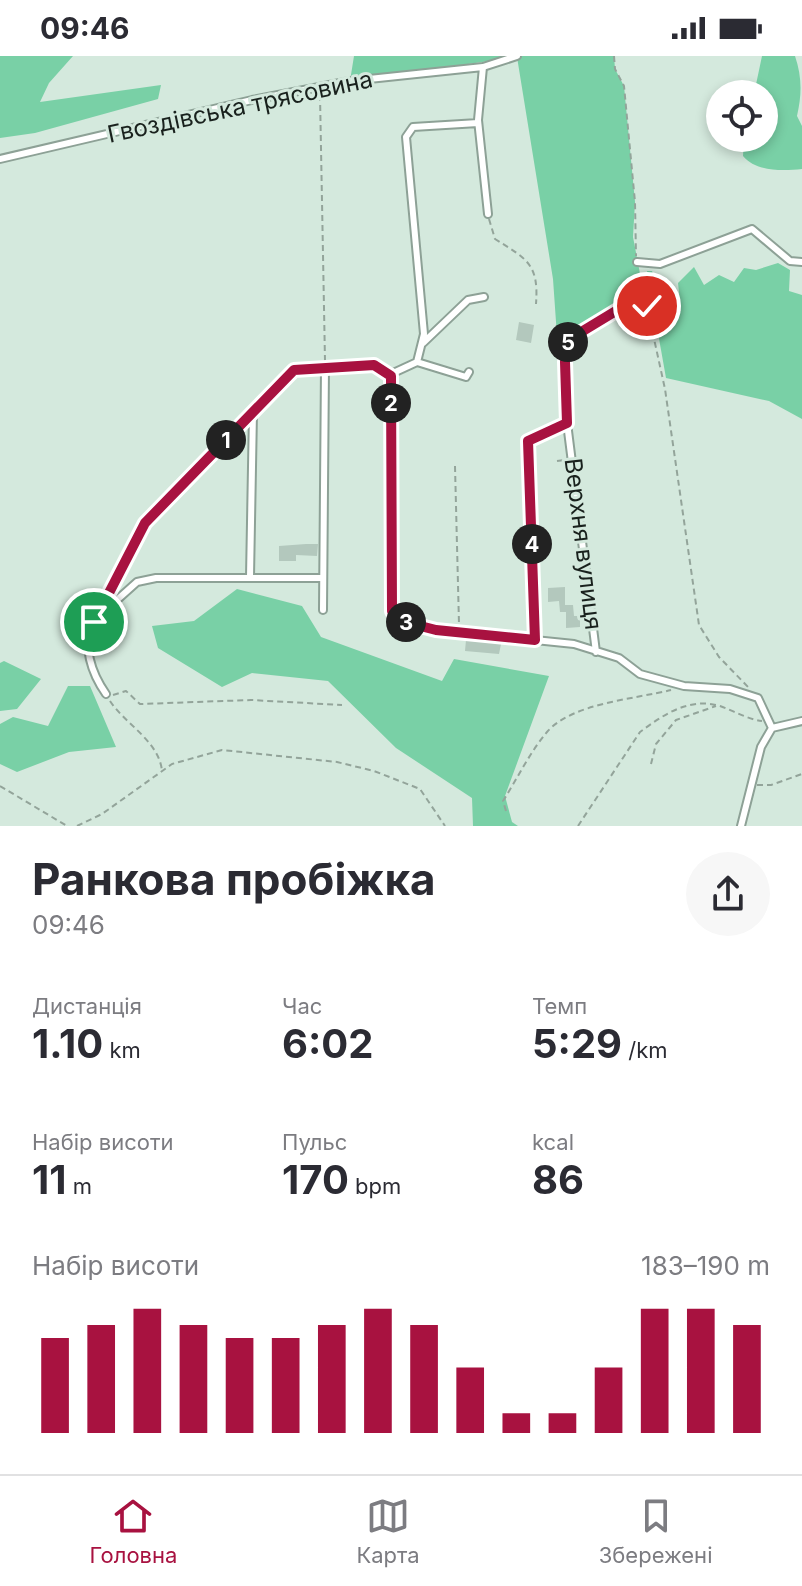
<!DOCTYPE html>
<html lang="uk">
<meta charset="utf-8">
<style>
body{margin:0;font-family:Inter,sans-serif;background:#f7f7f7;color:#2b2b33;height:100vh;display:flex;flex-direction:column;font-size:30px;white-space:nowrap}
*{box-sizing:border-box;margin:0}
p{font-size:26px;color:#7c7c81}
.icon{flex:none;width:44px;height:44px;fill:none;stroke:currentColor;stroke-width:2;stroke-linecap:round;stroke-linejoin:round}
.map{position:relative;height:770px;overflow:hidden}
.sheet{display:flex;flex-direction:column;background:#fff;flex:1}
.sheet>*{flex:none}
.fabs{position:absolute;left:706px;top:24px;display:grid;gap:16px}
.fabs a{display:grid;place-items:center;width:72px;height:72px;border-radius:50%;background:#fff;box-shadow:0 4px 12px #0003;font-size:40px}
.pin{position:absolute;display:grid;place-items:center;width:68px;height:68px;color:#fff;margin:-34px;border:4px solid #fff;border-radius:50%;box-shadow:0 2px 8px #0007}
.km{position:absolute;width:40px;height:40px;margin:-20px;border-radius:50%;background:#222;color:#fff;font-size:22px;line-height:40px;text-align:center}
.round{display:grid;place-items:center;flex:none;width:84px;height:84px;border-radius:42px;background:#f7f7f7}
.overview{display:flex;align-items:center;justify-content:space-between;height:136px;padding:0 32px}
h1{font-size:44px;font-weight:700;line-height:60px}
.figures{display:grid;grid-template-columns:repeat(3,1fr);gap:12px;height:136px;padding:8px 32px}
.figures div{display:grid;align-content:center}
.figures b{font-size:40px;font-weight:700}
.figures small{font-size:22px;font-weight:400}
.figures p{font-size:22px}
.chart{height:224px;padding:16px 32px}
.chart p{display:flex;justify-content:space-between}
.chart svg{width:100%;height:144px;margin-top:8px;stroke:#a81240;stroke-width:6}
.status{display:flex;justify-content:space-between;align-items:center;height:56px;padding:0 40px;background:#fff;direction:ltr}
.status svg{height:22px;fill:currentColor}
.tabs{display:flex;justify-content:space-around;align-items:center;height:112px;border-top:2px solid #e1e1e2;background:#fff;font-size:22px;color:#7c7c81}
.tabs a{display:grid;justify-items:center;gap:4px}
.tabs .selected{color:#a81240}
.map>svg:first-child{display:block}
.green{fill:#79d0a6}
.building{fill:#b3c8bd}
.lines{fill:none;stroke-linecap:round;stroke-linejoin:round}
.minor-casing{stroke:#8da196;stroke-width:10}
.path{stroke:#93a49a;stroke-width:2;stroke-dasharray:6 4;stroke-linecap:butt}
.minor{stroke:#fff;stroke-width:6}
.route-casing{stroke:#fff;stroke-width:16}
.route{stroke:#a81240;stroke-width:10}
.labels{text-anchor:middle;stroke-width:6;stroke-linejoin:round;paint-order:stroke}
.street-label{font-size:24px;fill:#19211d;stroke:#d4e9dd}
</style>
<div class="status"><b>09:46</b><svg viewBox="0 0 49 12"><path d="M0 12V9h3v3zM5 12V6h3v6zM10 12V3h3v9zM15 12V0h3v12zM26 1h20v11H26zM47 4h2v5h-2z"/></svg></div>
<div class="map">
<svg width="802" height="770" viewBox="0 0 802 770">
<rect width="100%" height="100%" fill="#d4e9dd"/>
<path class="green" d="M0,0H73L49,27L40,46L161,29L158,43L35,77L0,82Z
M354,0H614L615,13L624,30L635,146L633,181L642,228L634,244L568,284L557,280L553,223L517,1L350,25Z
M762,0H795C802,21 802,38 797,60L802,70V113C783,115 756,116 743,100L744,82H764V38H754Z
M778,207L790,214L789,235L802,239V363L769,345L666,322L647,215H652L665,255H681L678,227L694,211L704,229L719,219L734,226L744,212L756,214Z
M237,533L302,550L321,581L442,625L454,603L549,620L505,740L512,766L518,770H473L472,742L396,692L328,625L252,617L222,631L158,592L152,570L194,565Z
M4,605L41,623L17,653L0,655V607Z
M68,630H90L116,691L69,696L17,716L0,708V668L13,661L48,670Z"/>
<path class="building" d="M519,266L534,269L531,287L516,284Z
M306,488H318L317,500L296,499V505H279V490Z
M565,531V549H573L574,560H580V571L566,572V556H560L559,545L548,546V532Z
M466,584L501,588L499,598L465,595Z"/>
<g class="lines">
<defs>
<path id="minor" d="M483,11L478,64L488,158
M0,103L252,44L350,25L483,11L517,0
M637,206L660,208L752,173L790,205L802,206
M423,287L468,244L484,241
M417,306L466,321L469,316
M391,318L417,306L424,278L406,81L413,71L478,67
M250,521L253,356L294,314L374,309L391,318L392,555L397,564L436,574L574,588L619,602L640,618L684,630L730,633L758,642L772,672
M323,554L325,310
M99,560L137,526L156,522H322
M596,596L567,367L565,306L568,284L634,244L642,228
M106,638C92,618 81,589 94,566L145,467L253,356
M741,770L761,691L772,672L802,665"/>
</defs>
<use href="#minor" class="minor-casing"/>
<path class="path" d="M614,0L615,13L624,30L635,146L636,200
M320,39L325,305
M489,163L495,183C527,203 539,208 536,248
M644,237L665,333L699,569L719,601L749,632
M557,405L564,404
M455,410L459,568
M533,575L528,385L560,370
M113,639L126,635L140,648L251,644L342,649
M110,645C125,668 159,685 162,715
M651,708L656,688L676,664L716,650
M757,729H771L802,718
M0,730L67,770
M506,755L503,745C517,723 530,696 547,676C572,647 635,643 671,634
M77,770L102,758L172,708L222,694L337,706L374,715L420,733L445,770
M578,770L640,676C664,658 690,641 720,650C734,655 747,663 762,665"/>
<use href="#minor" class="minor"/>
</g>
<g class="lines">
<defs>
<path id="route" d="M94,566L145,467L294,314L374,309L391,320L392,555L397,564L436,574L535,584L528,385L567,367L565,306L568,284L634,244L642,228L647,250"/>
</defs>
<use href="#route" class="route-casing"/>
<use href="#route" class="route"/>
</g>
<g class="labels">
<g class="street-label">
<text transform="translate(240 51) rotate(-12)" y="8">Гвоздівська трясовина</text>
<text transform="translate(583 488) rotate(83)" y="8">Верхня вулиця</text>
</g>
</g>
</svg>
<div class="fabs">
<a><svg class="icon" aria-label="locate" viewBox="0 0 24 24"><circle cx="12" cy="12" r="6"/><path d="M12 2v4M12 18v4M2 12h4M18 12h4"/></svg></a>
</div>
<div class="pin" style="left:94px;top:566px;background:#1e9e55"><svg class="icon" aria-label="arrive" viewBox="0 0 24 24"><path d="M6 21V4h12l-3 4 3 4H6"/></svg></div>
<div class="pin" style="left:647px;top:250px;background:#d93025"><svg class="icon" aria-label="check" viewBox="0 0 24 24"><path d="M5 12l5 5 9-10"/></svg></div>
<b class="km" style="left:226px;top:384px">1</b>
<b class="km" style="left:391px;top:347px">2</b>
<b class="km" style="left:406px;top:566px">3</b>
<b class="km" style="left:532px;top:488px">4</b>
<b class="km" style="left:568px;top:286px">5</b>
</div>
<section class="sheet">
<div class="overview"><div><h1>Ранкова пробіжка</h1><p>09:46</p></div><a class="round"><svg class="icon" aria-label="share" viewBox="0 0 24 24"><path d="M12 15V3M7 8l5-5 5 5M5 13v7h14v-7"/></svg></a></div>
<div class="figures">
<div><p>Дистанція</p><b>1.10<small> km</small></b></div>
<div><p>Час</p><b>6:02</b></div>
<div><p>Темп</p><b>5:29<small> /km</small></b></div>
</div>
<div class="figures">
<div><p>Набір висоти</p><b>11<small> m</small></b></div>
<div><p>Пульс</p><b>170<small> bpm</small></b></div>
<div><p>kcal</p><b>86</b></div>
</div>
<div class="chart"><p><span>Набір висоти</span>183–190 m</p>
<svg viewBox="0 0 160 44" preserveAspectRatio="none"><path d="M5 44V15M15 44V11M25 44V6M35 44V11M45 44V15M55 44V15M65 44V11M75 44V6M85 44V11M95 44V24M105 44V38M115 44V38M125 44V24M135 44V6M145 44V6M155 44V11"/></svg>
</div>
</section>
<nav class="tabs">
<a class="selected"><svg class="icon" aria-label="home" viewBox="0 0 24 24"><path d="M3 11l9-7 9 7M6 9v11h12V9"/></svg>Головна</a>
<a><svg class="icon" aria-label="map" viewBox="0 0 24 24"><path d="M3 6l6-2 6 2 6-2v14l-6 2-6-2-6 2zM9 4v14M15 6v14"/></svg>Карта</a>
<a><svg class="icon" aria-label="saved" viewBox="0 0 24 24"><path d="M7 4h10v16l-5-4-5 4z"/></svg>Збережені</a>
</nav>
